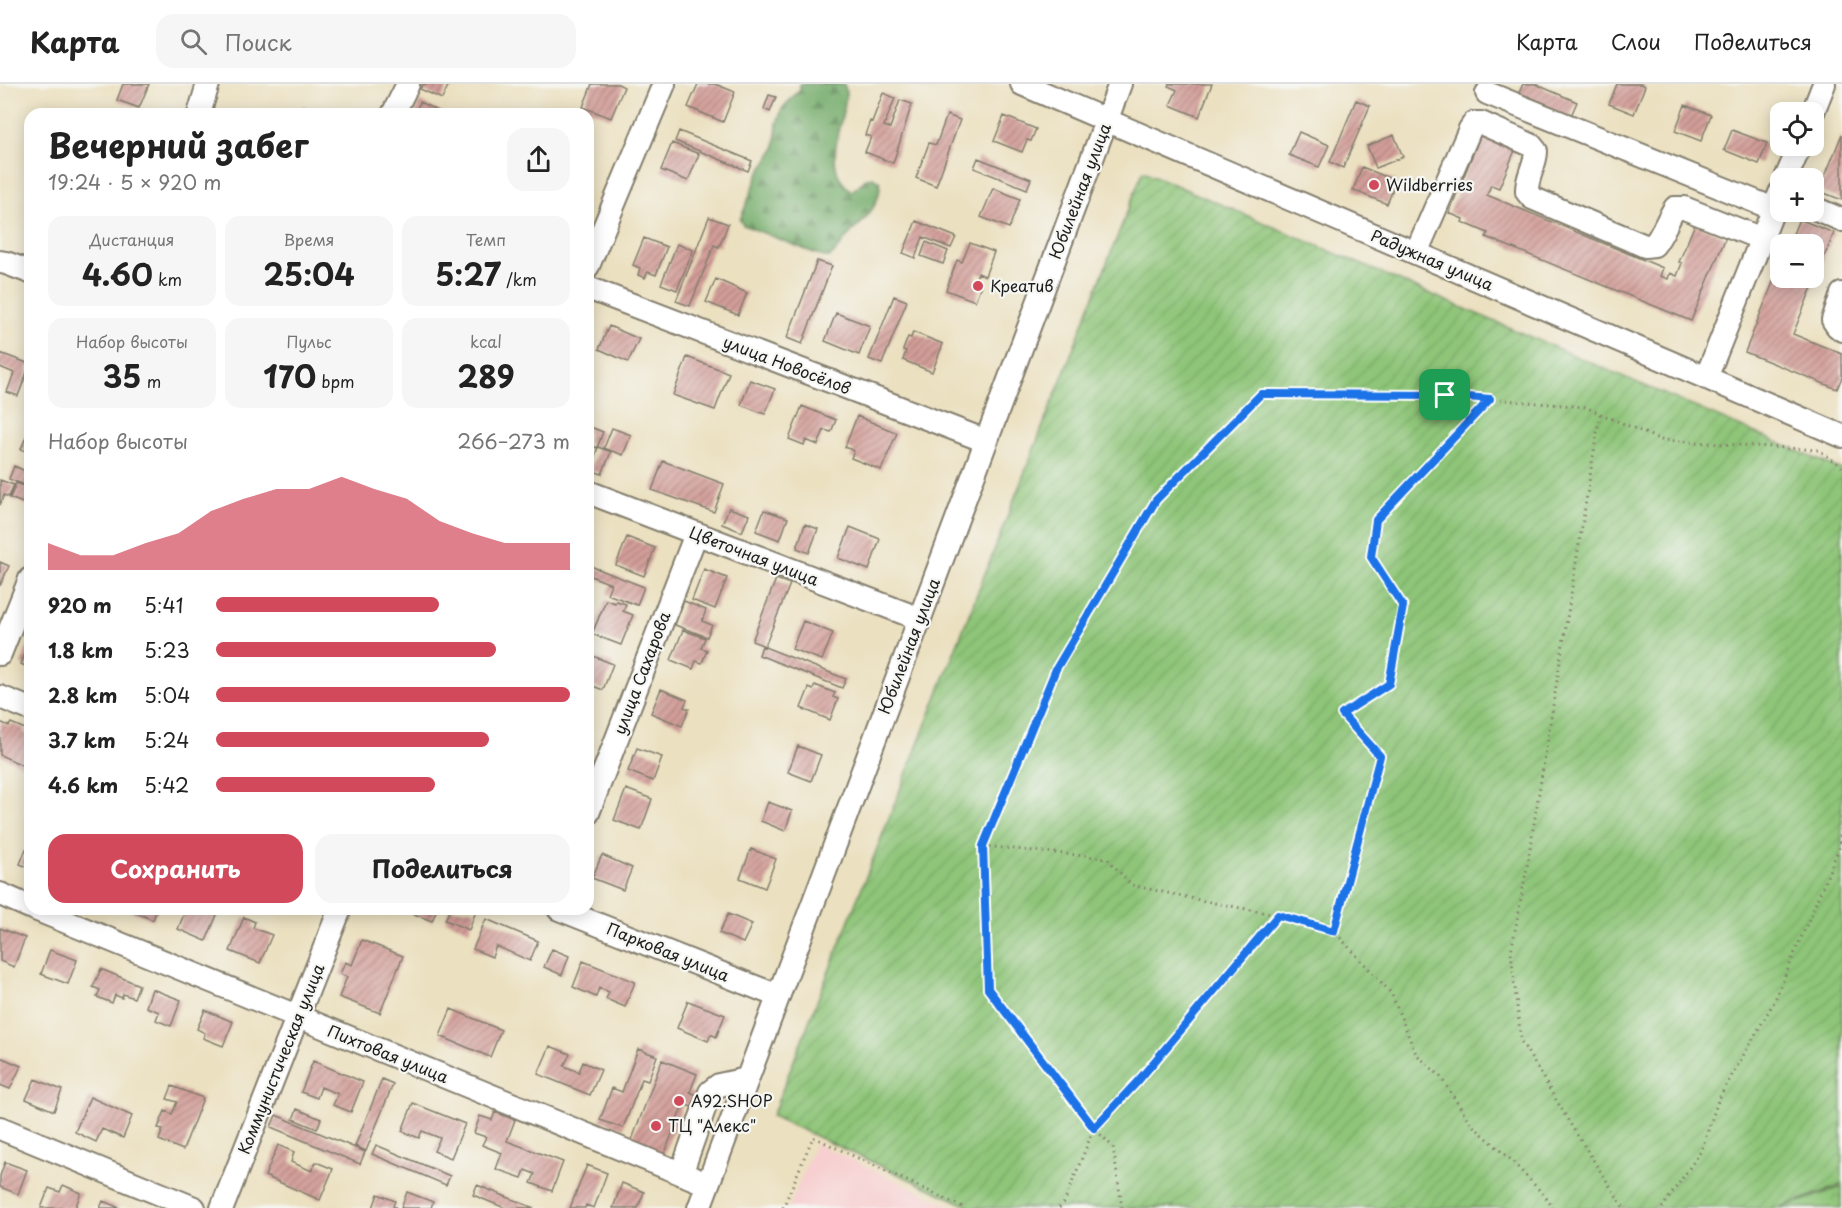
<!DOCTYPE html>
<html lang="ru">
<meta charset="utf-8">
<style>
body{margin:0;font-family:"Playpen Sans",sans-serif;background:#f6f6f6;color:#222;height:100vh;display:flex;flex-direction:column;font-size:22px;white-space:nowrap}
*{box-sizing:border-box;margin:0}
p{font-size:20px;color:#767676}
.icon{flex:none;width:33px;height:33px;fill:none;stroke:currentColor;stroke-width:2;stroke-linecap:round;stroke-linejoin:round}
.map{position:relative;flex:1;overflow:hidden}
.sheet{position:absolute;left:24px;top:24px;width:570px;height:807px;display:flex;flex-direction:column;background:#fff;border-radius:18px;box-shadow:0 3px 15px #0003}
.sheet>*{flex:none}
.tools{position:absolute;left:1770px;top:18px;display:grid;gap:12px}
.tools a{display:grid;place-items:center;width:54px;height:54px;border-radius:12px;background:#fff;box-shadow:0 3px 15px #0003;font-size:30px}
.pin{position:absolute;display:grid;place-items:center;width:51px;height:51px;color:#fff;margin:-26px;border-radius:12px;box-shadow:0 3px 9px #0006}
.round{display:grid;place-items:center;flex:none;width:63px;height:63px;border-radius:18px;background:#f6f6f6}
.head{display:flex;align-items:center;justify-content:space-between;height:102px;padding:0 24px}
h1{font-size:33px;font-weight:700;line-height:45px}
.stats{display:grid;grid-template-columns:repeat(3,1fr);gap:9px;height:102px;padding:6px 24px}
.stats div{display:grid;align-content:center;border-radius:15px;background:#f6f6f6;text-align:center}
.stats b{font-size:30px;font-weight:700}
.stats small{font-size:16px;font-weight:400}
.stats p{font-size:16px}
.chart{height:168px;padding:12px 24px}
.chart p{display:flex;justify-content:space-between}
.chart svg{width:100%;height:108px;margin-top:6px;fill:#d1495b;opacity:.7}
.action{display:flex;gap:12px;margin-top:auto;padding:12px 24px}
.action a{flex:1;height:69px;border-radius:18px;background:#d1495b;color:#fff;font-size:24px;font-weight:700;line-height:69px;text-align:center}
.action a+a{background:#f6f6f6;color:#222}
ul{padding:0 24px;list-style:none;font-size:20px}
li{display:grid;grid-template-columns:96px 72px 1fr;align-items:center;height:45px}
li i{height:15px;border-radius:8px;background:#d1495b}
header{display:flex;align-items:center;gap:36px;box-sizing:border-box;height:84px;padding:0 30px;background:#fff;border-bottom:2px solid #e0e0e0}
header strong{font-size:28px}
nav{display:flex;gap:33px;margin-inline-start:auto;font-size:21px}
.search{width:420px;height:54px;background:#f6f6f6;display:flex;align-items:center;gap:15px;box-sizing:border-box;padding:0 21px;border-radius:18px;color:#767676;font-size:22px}
.map>svg:first-child{display:block}
.built{fill:#f7cfd0}
.forest{fill:url(#forest-firs);stroke:#476342;stroke-width:1.5}
.park{fill:url(#park-crowns);stroke:#55704a;stroke-width:1.5}
.garden{fill:url(#garden-furrows);stroke:#55704a;stroke-width:1.5}
.building{fill:url(#building-hatch)}
.lines{fill:none;stroke-linecap:round;stroke-linejoin:round}
.minor-casing{stroke:#847e6e;stroke-width:26}
.path{stroke:#847e6e;stroke-width:3;stroke-dasharray:1.5 4.5;stroke-linecap:butt}
.minor{stroke:#fff;stroke-width:22}
.route-casing{stroke:#fff;stroke-width:12}
.route{stroke:#1a73e8;stroke-width:8}
.poi-dot{fill:#d1495b;stroke:#f6f6f2;stroke-width:2}
.labels{text-anchor:middle;stroke-width:4.5;stroke-linejoin:round;paint-order:stroke}
.poi-label{font-size:16px;fill:#1c1c1c;stroke:#f6f6f2;text-anchor:start}
.street-label{font-size:16px;fill:#1c1c1c;stroke:#f6f6f2}
</style>
<header>
<strong>Карта</strong>
<div class="search"><svg class="icon" aria-label="search" viewBox="0 0 24 24"><circle cx="10" cy="10" r="6"/><path d="M15 15l6 6"/></svg>Поиск</div>
<nav><a>Карта</a><a>Слои</a><a>Поделиться</a></nav>
</header>
<div class="map">
<svg width="1842" height="1124" viewBox="0 0 1842 1124">
<defs>
<pattern id="forest-firs" width="22" height="20" patternUnits="userSpaceOnUse" patternTransform="scale(1.5)"><rect width="22" height="20" fill="#72aa68"/><path d="M5 1l3.5 6h-7zM16 11l3.5 6h-7z" fill="#5d8a55"/></pattern>
<pattern id="park-crowns" width="20" height="18" patternUnits="userSpaceOnUse" patternTransform="scale(1.5)"><rect width="20" height="18" fill="#8ec578"/><path d="M2 6a3 3 0 1 1 6 0M12 15a3 3 0 1 1 6 0" fill="none" stroke="#7aa967"/></pattern>
<pattern id="garden-furrows" width="10" height="10" patternUnits="userSpaceOnUse" patternTransform="scale(1.5)"><rect width="10" height="10" fill="#8ec578"/><path d="M-1 1l2-2M0 10L10 0M9 11l2-2" fill="none" stroke="#7aa967"/></pattern>
<pattern id="building-hatch" width="6" height="6" patternUnits="userSpaceOnUse" patternTransform="scale(1.5)"><rect width="6" height="6" fill="#d39e99"/><path d="M-1 1l2-2M0 6l6-6M5 7l2-2" fill="none" stroke="#aa807c"/></pattern>
</defs>
<rect width="100%" height="100%" fill="#f6f6f2"/>
<filter id="ink" filterUnits="userSpaceOnUse"><feTurbulence type="fractalNoise" baseFrequency=".0167" numOctaves="2"/><feDisplacementMap in="SourceGraphic" scale="12" xChannelSelector="R" yChannelSelector="G"/><feConvolveMatrix kernelMatrix="1 2 1 2 8 2 1 2 1" color-interpolation-filters="sRGB"/></filter>
<filter id="wash" filterUnits="userSpaceOnUse"><feTurbulence type="fractalNoise" baseFrequency=".008" numOctaves="4" result="noise"/><feDisplacementMap in="SourceGraphic" scale="24" xChannelSelector="R" yChannelSelector="G"/><feGaussianBlur stdDeviation="1.35" result="paint"/><feColorMatrix in="noise" values="0 0 0 0 0 0 0 0 0 0 0 0 0 0 0 0 0 1.4 0 .05"/><feComposite in="paint" operator="in"/></filter>
<g filter="url(#wash)">
<rect width="100%" height="100%" fill="#ebe0c0"/>
<path class="built" d="M815,1059L955,1124H789Z"/>
<path class="forest" d="M800,0H844C848,9 845,19 843,28C837,55 825,89 852,107L867,94L873,93L880,98C881,113 873,126 863,137C859,142 853,146 849,151C842,158 838,166 830,173H824L743,141L740,136L758,91L775,64L777,39L782,25L800,5Z"/>
<path class="park" d="M1842,1103V1124H1781Z"/>
<path class="garden" d="M1143,87L1842,386V1101L1778,1124H972L772,1032Z"/>
<g id="blocks">
<path class="building" d="M123,0H149L139,24L117,16Z
M423,0H449L442,15L420,5Z
M592,0H618L624,3L611,34L583,23Z
M698,0H715L735,8L723,38L688,23Z
M1169,0H1212L1199,33L1170,21L1177,6L1168,2Z
M1523,0H1535L1577,18L1570,34L1518,11Z
M1617,0H1641L1645,2L1634,30L1609,20Z
M883,9L895,14L884,42L890,44L900,16L912,20L893,79L865,68L871,53L865,51L870,37L872,38Z
M769,11L776,13L770,28L764,25Z
M1356,16L1370,22L1343,84L1330,78Z
M420,18L444,30H414Z
M1685,21L1711,31L1701,57L1675,47Z
M303,22L321,30H300Z
M947,31L960,36L936,102L916,94L929,59L936,61Z
M1004,32L1036,45L1031,57L1027,56L1022,68L994,57Z
M1732,46L1767,59L1759,80L1724,66Z
M679,47L752,77L748,87L675,57Z
M1299,48L1329,61L1319,83L1289,71Z
M1481,50L1516,64L1499,104L1491,101L1487,111L1663,184L1660,192L1668,195L1670,189L1677,192L1682,179L1679,178L1695,140L1726,153L1691,237L1486,153L1488,149L1462,138L1463,135L1449,129Z
M1842,50V116L1819,107Z
M1394,51L1403,73L1376,84L1367,62Z
M672,59L699,70L688,97L661,86Z
M978,74L1031,95L1027,105L974,84Z
M1362,83L1396,97L1387,120L1353,106Z
M993,104L1020,115L1009,144L981,133Z
M709,133L728,140L719,163L714,161L690,222L676,217Z
M1799,135L1834,149L1793,250L1842,270V293L1837,305L1745,268L1780,181V194H1814V160H1789Z
M916,137L956,153L951,164L923,153L915,174L903,169Z
M644,154L667,163L656,191L648,188L645,194L638,191L640,184L633,181Z
M926,158L948,167L943,180L921,172Z
M970,159L994,168L985,192L978,189L974,198L981,201L975,217L946,206L957,176L962,178Z
M677,160L693,166L677,206L661,200Z
M817,177L832,182L802,260L787,254Z
M716,195L747,209L738,231L706,218Z
M894,212L907,217L882,280L869,275Z
M836,229L870,242L859,271L825,257Z
M609,242L639,255L628,278L599,265Z
M913,248L943,260L932,288L903,276L906,267L903,266L908,253L911,254Z
M0,269L30,280L18,312L7,308L14,289L0,283Z
M687,273L729,289L715,326L673,311Z
M750,296L775,305L765,330L741,321Z
M802,322L836,336L831,348L824,346L818,361L806,356L804,361L789,355Z
M857,332L897,349L881,386L851,374L854,367L845,363Z
M588,342L603,348L597,364L588,360Z
M30,343V369L21,365Z
M612,344L631,351L623,371L604,364Z
M598,363L611,368L602,390L590,386Z
M663,377L724,400L714,428L652,406Z
M14,382L30,389V403L9,395Z
M0,396L14,401L9,413L4,411L0,421Z
M16,399L30,404V422L10,414Z
M729,424L749,431L742,448L722,440Z
M764,426L788,434L780,456L756,447Z
M805,440L818,445L809,469L797,464Z
M850,443L880,455L869,486L838,474Z
M627,453L655,464L644,492L616,481Z
M0,478L9,482L0,502Z
M588,481L644,503L637,521L607,510L611,500L588,491Z
M704,485L727,494L715,525L692,516Z
M776,495L790,500L765,562L752,557Z
M606,516L615,519L616,517L626,520L623,527L633,531L621,561L592,550Z
M684,517L706,526L702,537L712,541L707,553L675,541Z
M803,537L833,549L822,576L792,565Z
M683,546L705,554L701,564L707,566L702,579L696,577L693,585L671,576Z
M30,558V584L21,580Z
M762,562L846,595L842,604L759,571Z
M588,570L613,580L603,606L588,600Z
M815,601L835,609L833,613L838,615L830,636L801,624L809,604L813,606Z
M661,605L687,616L684,623L689,625L682,642L651,629Z
M0,638L9,642L11,639L25,645L24,649L30,652V662L22,681L0,671Z
M798,662L821,671L811,697L788,688Z
M637,664L662,673L653,697L628,687Z
M626,705L652,715L641,746L614,736Z
M768,718L792,727L785,747L761,737Z
M26,765L30,766V784L20,780Z
M751,765L776,775L765,804L740,794Z
M602,771L632,784L623,806L592,794Z
M127,825H157L153,836Z
M186,825L219,826L206,857L178,845Z
M401,825H437L432,837Z
M450,825H471L476,827L469,846L445,836Z
M728,830L752,840L743,859L719,849Z
M244,833L255,838L253,844L272,851L260,879L230,867Z
M486,835L538,857L530,877L496,862L492,873L473,865Z
M0,844L25,854L14,883L0,877Z
M362,856L403,872L380,929L339,913L347,893L340,890L345,878L352,881Z
M552,865L569,872L562,891L544,883Z
M50,866L77,876L68,900L41,890Z
M583,877L635,898L625,923L606,915L609,908L599,904L596,913L573,903Z
M101,885L139,901L134,914L123,910L122,914L115,911L112,919L97,913L100,906L93,903Z
M152,905L181,916L171,942L156,936L159,928L146,923Z
M688,917L725,931L716,953L711,950L708,957L677,944Z
M451,925L501,946L490,973L440,952Z
M205,926L233,938L223,962L203,954L205,949L197,945Z
M550,962L570,970L564,982L579,988L583,978L601,986L590,1011L538,990Z
M638,965L657,972L648,997L642,995L623,1044L600,1036L612,1004L622,1008Z
M0,973L21,982L10,1005L0,1001Z
M662,976L697,990L690,1008L697,1011L692,1023L683,1020L663,1074L630,1061Z
M313,977L363,998L351,1028L333,1021L338,1010L321,1003L317,1014L301,1008Z
M35,995L62,1006L54,1027L26,1015Z
M382,995L393,1000L366,1067L355,1062Z
M172,1002L203,1014L183,1066L159,1056L163,1045L158,1044L165,1027L172,1030L177,1018L167,1015Z
M90,1013L132,1032L123,1054L102,1045L96,1058L75,1048Z
M413,1019L465,1040L451,1074L434,1067L440,1054L422,1047L419,1054L402,1047Z
M297,1025L321,1035L317,1045L293,1035Z
M495,1028L515,1036L507,1057L563,1078L552,1107L531,1099L535,1090L525,1086L522,1094L496,1085L502,1069L482,1061L486,1053L474,1049L480,1032L492,1036Z
M276,1031L365,1068L360,1080L271,1043Z
M278,1061L294,1068L291,1078L312,1087L316,1078L333,1085L320,1116L265,1092Z
M376,1061L450,1092L446,1101L372,1070Z
M5,1078L27,1086L18,1110L0,1103V1092Z
M587,1081L607,1089L594,1124L586,1121L585,1124H570Z
M622,1099L644,1108L638,1124H613Z
M63,1101L81,1109L75,1124H41L49,1104L60,1108Z
M477,1101L534,1124H505L473,1111Z
M407,1108L433,1118L431,1124H401Z
M378,1110L395,1117L393,1122L397,1124H373Z
M103,1117L120,1124H100Z"/>
</g>
</g>
<g filter="url(#ink)">
<use href="#blocks" fill-opacity="0" stroke="#847e6e" stroke-width="1.5"/>
<g class="lines">
<defs>
<path id="minor" d="M1022,0L1842,352
M1487,9L1774,125
M1813,28L1824,0
M199,30L208,0
M393,30L408,0
M1786,94L1800,62
M1814,124L1842,136
M1416,169L1470,45L1474,39H1481L1531,61L1536,67C1536,81 1526,93 1527,108L1532,114L1645,162L1654,161C1663,150 1667,136 1675,124H1684L1762,155
M0,178L6,179L30,188
M588,182L664,0
M588,204L986,357
M1842,210L1833,236L1837,242L1842,246
M1706,294L1780,109
M588,408L920,535
M0,570L30,495
M0,613L30,625
M588,729L696,450
M0,810L30,823
M35,825L707,1100
M559,825L778,912
M0,1044L194,1124
M681,1090L710,1008L719,1001L747,995
M222,1124L340,825
M699,1124L1120,0"/>
</defs>
<use href="#minor" class="minor-casing"/>
<path class="path" d="M1600,330L1527,783L1511,868L1521,957L1574,1046L1624,1124
M983,762L1107,774L1131,801L1204,817L1278,831L1334,847L1391,909L1416,970L1440,992L1471,1040L1509,1074L1545,1112L1553,1124
M1334,847L1380,672L1342,630L1389,600L1403,522L1371,473L1376,436L1490,315
M783,1124L813,1053L965,1124
M1059,1124L1064,1119L1094,1044L988,905L983,762L1056,585L1156,416L1261,310L1445,311L1585,323L1661,356L1819,366L1842,383
M1122,1124L1113,1063L1094,1044L1138,997L1278,831
M1662,1124L1701,1067L1719,1014L1774,918L1839,764L1842,730"/>
<use href="#minor" class="minor"/>
</g>
</g>
<g class="lines" filter="url(#ink)">
<defs>
<path id="route" d="M1261,310L1445,311L1490,315L1376,436L1371,473L1403,522L1389,600L1342,630L1380,672L1334,847L1278,831L1138,997L1094,1044L988,905L983,762L1056,585L1156,416Z"/>
</defs>
<use href="#route" class="route-casing"/>
<use href="#route" class="route"/>
</g>
<g class="poi-dot">
<circle cx="1374" cy="101" r="6"/>
<circle cx="978" cy="202" r="6"/>
<circle cx="679" cy="1017" r="6"/>
<circle cx="656" cy="1042" r="6"/>
</g>
<g class="labels">
<g class="poi-label">
<text x="1386" y="107">Wildberries</text>
<text x="990" y="208">Креатив</text>
<text x="691" y="1023">A92.SHOP</text>
<text x="668" y="1048">ТЦ "Алекс"</text>
</g>
<g class="street-label">
<text transform="translate(1080 107) rotate(-69)" y="6">Юбилейная улица</text>
<text transform="translate(1432 176) rotate(23)" y="6">Радужная улица</text>
<text transform="translate(787 281) rotate(21)" y="6">улица Новосёлов</text>
<text transform="translate(754 472) rotate(21)" y="6">Цветочная улица</text>
<text transform="translate(909 562) rotate(-69)" y="6">Юбилейная улица</text>
<text transform="translate(642 589) rotate(-69)" y="6">улица Сахарова</text>
<text transform="translate(668 868) rotate(22)" y="6">Парковая улица</text>
<text transform="translate(388 970) rotate(22)" y="6">Пихтовая улица</text>
<text transform="translate(281 975) rotate(-68)" y="6">Коммунистическая улица</text>
</g>
</g>
</svg>
<div class="tools">
<a><svg class="icon" aria-label="locate" viewBox="0 0 24 24"><circle cx="12" cy="12" r="6"/><path d="M12 2v4M12 18v4M2 12h4M18 12h4"/></svg></a>
<a>+</a>
<a>−</a>
</div>
<div class="pin" style="left:1445px;top:311px;background:#1e9e55"><svg class="icon" aria-label="arrive" viewBox="0 0 24 24"><path d="M6 21V4h12l-3 4 3 4H6"/></svg></div>
<section class="sheet">
<div class="head"><div><h1>Вечерний забег</h1><p>19:24 · 5 × 920 m</p></div><a class="round"><svg class="icon" aria-label="share" viewBox="0 0 24 24"><path d="M12 15V3M7 8l5-5 5 5M5 13v7h14v-7"/></svg></a></div>
<div class="stats">
<div><p>Дистанция</p><b>4.60<small> km</small></b></div>
<div><p>Время</p><b>25:04</b></div>
<div><p>Темп</p><b>5:27<small> /km</small></b></div>
</div>
<div class="stats">
<div><p>Набор высоты</p><b>35<small> m</small></b></div>
<div><p>Пульс</p><b>170<small> bpm</small></b></div>
<div><p>kcal</p><b>289</b></div>
</div>
<div class="chart"><p><span>Набор высоты</span>266–273 m</p>
<svg viewBox="0 0 160 44" preserveAspectRatio="none"><path d="M0 44V33L10 38L20 38L30 33L40 29L50 20L60 15L70 11L80 11L90 6L100 11L110 15L120 24L130 29L140 33L150 33L160 33V44z"/></svg>
</div>
<ul>
<li><b>920 m</b>5:41<i style="width:63%"></i></li>
<li><b>1.8 km</b>5:23<i style="width:79%"></i></li>
<li><b>2.8 km</b>5:04<i style="width:100%"></i></li>
<li><b>3.7 km</b>5:24<i style="width:77%"></i></li>
<li><b>4.6 km</b>5:42<i style="width:62%"></i></li>
</ul>
<div class="action"><a>Сохранить</a><a>Поделиться</a></div>
</section>
</div>
